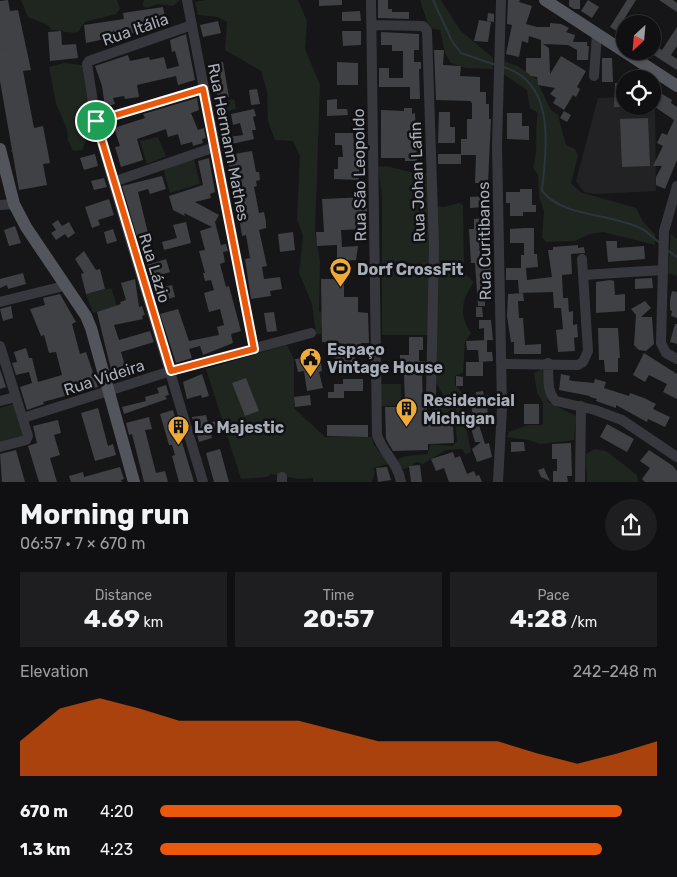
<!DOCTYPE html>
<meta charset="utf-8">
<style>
body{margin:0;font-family:Rubik,sans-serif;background:#1e1e20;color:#f1f3f6;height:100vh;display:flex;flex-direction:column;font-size:19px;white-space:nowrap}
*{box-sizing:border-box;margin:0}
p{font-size:16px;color:#9c9d9f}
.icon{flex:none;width:28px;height:28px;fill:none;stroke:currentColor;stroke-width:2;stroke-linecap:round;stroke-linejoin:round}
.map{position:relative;height:482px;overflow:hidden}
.details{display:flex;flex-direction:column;background:#101012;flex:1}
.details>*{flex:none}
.needle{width:32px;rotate:206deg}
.tools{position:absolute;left:616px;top:15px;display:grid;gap:10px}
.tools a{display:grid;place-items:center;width:45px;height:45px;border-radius:50%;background:#101012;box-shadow:0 1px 4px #0004,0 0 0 1px #303032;font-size:25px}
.pin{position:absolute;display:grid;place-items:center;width:42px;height:42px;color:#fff;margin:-21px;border:2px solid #fff;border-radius:50%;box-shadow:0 1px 5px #0007}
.round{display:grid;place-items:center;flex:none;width:52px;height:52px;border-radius:26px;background:#1e1e20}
.headline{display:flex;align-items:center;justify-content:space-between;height:85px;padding:0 20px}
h1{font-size:28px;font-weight:700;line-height:38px}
.stats{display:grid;grid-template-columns:repeat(3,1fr);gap:8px;height:85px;padding:5px 20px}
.stats div{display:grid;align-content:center;border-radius:0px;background:#1e1e20;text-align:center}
.stats b{font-size:25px;font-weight:700}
.stats small{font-size:14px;font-weight:400}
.stats p{font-size:14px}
.chart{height:140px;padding:10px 20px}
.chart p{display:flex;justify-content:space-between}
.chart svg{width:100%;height:90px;margin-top:5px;fill:#ea580c;opacity:.7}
ul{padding:0 20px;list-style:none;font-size:16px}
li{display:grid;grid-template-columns:80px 60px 1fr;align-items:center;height:38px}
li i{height:12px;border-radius:6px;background:#ea580c}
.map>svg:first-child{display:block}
.built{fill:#222225}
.green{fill:#1e261f}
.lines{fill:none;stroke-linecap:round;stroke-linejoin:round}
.stream{stroke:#2c353c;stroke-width:2}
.building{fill:#404145}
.path{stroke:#3d3f44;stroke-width:1;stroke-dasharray:2.5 4;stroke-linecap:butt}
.minor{stroke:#37383d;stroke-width:10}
.major{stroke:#53555c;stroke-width:12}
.route-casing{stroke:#fff;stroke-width:10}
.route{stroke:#ea580c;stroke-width:6}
.labels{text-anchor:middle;stroke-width:5;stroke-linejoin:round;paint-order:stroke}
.street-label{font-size:16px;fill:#a8aeb8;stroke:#111113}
.poi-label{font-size:16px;font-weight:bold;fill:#a8aeb8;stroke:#111113;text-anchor:start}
</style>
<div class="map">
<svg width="677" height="482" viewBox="0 0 677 482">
<rect width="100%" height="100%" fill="#161618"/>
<path class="built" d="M653,96H655V107L656,191L594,194L584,192L576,181L598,98L625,97V106H652Z"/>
<path class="green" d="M21,0H117L120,9L116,14L85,22L78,32C69,34 61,30 51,30L48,25L28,17Z
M144,0H180L173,6L157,4L147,8L142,5Z
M206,0H298L307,21L305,49L320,85L315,233L320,261L319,311L323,312L321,334H316L312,304L299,273L303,236L297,219L300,156L293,141L275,140L268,121L267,91L261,71L225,50L227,22L218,17L198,15L195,2Z
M420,0H441L460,30L493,58V69L466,68L451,63L445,53L440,30L429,28Z
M503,61L518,66L536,79L551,110L558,115L566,145L575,149L578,156L571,183L580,192L636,208L643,222L655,234V245L603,232L590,234L575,241L546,242L542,238L544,211L539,197L538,175L533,168C539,150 534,131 538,113L530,108L527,90L503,74Z
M64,63L82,65L91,118L90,131L82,150L73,151L68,140L67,129L56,104L49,67Z
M234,99L236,109L218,113L216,103Z
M158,137L166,156L147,164L140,141Z
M194,159L200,184L170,193L164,173L165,168Z
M386,166L410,172L427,173L432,206L444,207L459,203L463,205L464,273L474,282C461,300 459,315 471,333L465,342L463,373L455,376V385L463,393L462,406L471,452L466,454L462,449L446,450L423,464L417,462L405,469L401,468L398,459L406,456L427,454L431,444L452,446L457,441L455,415L451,413L432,414L433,401L445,399L436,382L428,335H382V196L378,167Z
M671,234L677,239V276L668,273Z
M111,288L117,306L93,313L86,294Z
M287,345L294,359V408L325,437H372L374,445L389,464L373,468L375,472L372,482H313V478L299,479L271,474L267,477L241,479L206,369Z
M542,369L548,402L574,415L576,417L574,440L540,444L529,440L507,437L509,432L528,425H543V402L537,393L534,373Z
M381,384H401V402L427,401V405L381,406Z
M13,404L23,438L0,444V408Z
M594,449L606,451L637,475L638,482H587L586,454Z"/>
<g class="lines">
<path class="stream" d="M433,0L452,41L461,53L496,65
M503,67C557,83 546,148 542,191C564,218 612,213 642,229C648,232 654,239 660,243
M667,250L677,257"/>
</g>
<path class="building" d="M8,0L10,11L18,10L31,70L23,71L34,128L43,126L50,163L43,164L47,185L19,190L0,81V1Z
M319,0H342V5L319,6Z
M378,0H388V9H392V12H409V19L378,18Z
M508,0H520L519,2L532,6L526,24L537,27H550V23L561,24L569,28L566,32L575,35L573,42H587V46H589L588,60H577V50L568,45L543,44L549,48L550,74L561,56L586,71L577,87L580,89L576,97L573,95L564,110L553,103L556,98L550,94L555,88L538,85L537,77L531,76L526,72V58H541V40L529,36L528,43L522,41L519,57L506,54L512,25L507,24Z
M569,0H580V9H574L569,6Z
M588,0L599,7L592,18L581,11Z
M627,0H636L621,24L625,26V36L610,27Z
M659,0H673L677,3V12Z
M163,7L166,22L142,26L143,31L86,43L84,25L124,19L123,13Z
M360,11L361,21H342V12Z
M488,13L494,14V22L487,21Z
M479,20L491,22L488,42L474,41Z
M218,21L221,33L203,37L200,25Z
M677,27V46L671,55L677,59V70L652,54V44L662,50Z
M61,31L62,45L76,44L78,58L50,61L48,32Z
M342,31H361V45L343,46Z
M381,32L419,34V50H414V62H421V69H419L420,99H410V87H379V68H389V78H403V51H392V45H381Z
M186,34L195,80L178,85L176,76L137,85L139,97L125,99L124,96L113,98L115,104L105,107L102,86L95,66L128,55L130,61L149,57L150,60L164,57L167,69L179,66L175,51L172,52L170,40Z
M434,50H444L443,65L461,66L460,76L480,77V92H486V104H489V119H491L488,183H475L476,155H461V139H467V119H472V103L470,101L436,100Z
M602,58H612L613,82H602Z
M223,62L229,97L218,99L217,94L211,88L210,64Z
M337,62L358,63V85H337Z
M615,83H625V107H614Z
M257,89L260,104L251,105L249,90Z
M659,92L672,100L671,103L677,107V160L665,189L656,185V177L662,166H653L663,146L657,143L662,133L667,135L674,120L655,107V96Z
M197,98L199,110L191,113L198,130L204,128L206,138L202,139L203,143L193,146L192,142L181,145L178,134L168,137L166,129L137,139L143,160L121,167L115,147L120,146L114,128L145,118L143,114Z
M337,99V109H347L348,115L327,116V100Z
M404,108H412V114L415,113L417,161H405V158H381V110L404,111Z
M254,109L256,116L253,117L256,130H252L254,139L223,146L222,138L243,135L240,123L233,125L231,114Z
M564,111L571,115L567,122L560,118Z
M439,112H450V127H455V143H438Z
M507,113H522V126H529V140L507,139Z
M648,118L650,166L622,167L620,119Z
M335,133H353L355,151H364V165H359V180L334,179V169H338V157H343L342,145H335Z
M252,151L256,172H259L260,180L256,181L257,186L254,187L259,213L264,212L266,222V228L259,230L267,266L262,267L264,279L280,277L282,289L270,291L271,296L251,299L245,259L250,258L246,235L242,236L235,192L232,193L228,155Z
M95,154L98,166L84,170L80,158Z
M438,154H461V164H438Z
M209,158L215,192L210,194L211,198L195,202L219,215L215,222L221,245L226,244L228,251L223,252L225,262L220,264L226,287L229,286L241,331L231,334L233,343L203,355L200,346L189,349L192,358L176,363L160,314L178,309L189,341L219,335L217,327L224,325L220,309L209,312L204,293L214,290L211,280L205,281L203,273H205L199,251L205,250L200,231L212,227L184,213L185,216L173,210L169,196L203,185L198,161Z
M162,176L166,189L150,194L148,189L138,192L148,233L137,237L122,186Z
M104,178L107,187L94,190L91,181Z
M520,189H532V205H536V212H523V216H510V203H506V192H520Z
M484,196V207L470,208V197Z
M367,197V229L341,230L342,247L358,246L356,260L337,261V245L317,246L316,232H324L322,199Z
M109,199L114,215L98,220L100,225L92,228L85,207Z
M490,218V243H480L481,264H491L489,296H485V306H478L475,263H471L469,229H474V219Z
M58,220L62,226L69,222L75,233L68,238L65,234L56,240L51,233L56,230L52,224Z
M186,222L191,243L164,250L162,242L177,238L173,225Z
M15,226L21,243L9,246L4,230Z
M524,228H534V254H537L538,267L526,268L527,280L552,277L548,250H553V247L578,245V248L584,247L585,253L571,254L572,274L562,275L563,298H568L569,312L573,311V325L577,324L578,337L574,338L575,351L558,352L556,330L563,329L561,308H554L553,292L519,293L518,280H506V268H521V255H524V243H510V229Z
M113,229L117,241L107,244L104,232Z
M293,232L295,250L280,252L278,234Z
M606,241H617V248L644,246L645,259L608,262Z
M84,251L96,270L100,269L105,289L86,294L81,274L84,273L75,259Z
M166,259L170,272L151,278L147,265Z
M23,273L26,284L8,289L7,285L0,288V279Z
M652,278L653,288L635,289V279Z
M135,279L139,307L142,306L145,315L142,316L143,319L114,325L119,340L150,331L154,342L121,352L126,369L133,367L136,375L114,382L97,312L121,304L120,302L126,300L121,283Z
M321,279H344V297H358V312L368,313L369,343H361L362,353H350L357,360L350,367L341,358L338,361L330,354L341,343L322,342Z
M610,280L614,281L615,295L625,294V311L596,313V282Z
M172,285L175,297L157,302L153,290Z
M672,291L677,292V318L671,316L672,311L670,310V300Z
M523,293L524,301H518L519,318H523L525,345L541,344V354H514V342H511L507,316L508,294Z
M60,294L76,322L72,324L80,354L86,352L98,387L43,402L44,404L27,410L20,387L32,383L29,372L16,375L12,363L17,362L14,352L26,348L29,358H32L38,382L62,375L56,352L49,353L44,335L41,336L30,309L45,305L43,298Z
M645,301L651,308L641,317H652L654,344L646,351L639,350L634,345L636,315L631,309Z
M11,306L13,318L3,321L0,309Z
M476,307H482L483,317H476Z
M274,312L277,331L267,332L264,313Z
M479,320H491L493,340H484V328L479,329Z
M675,324H677V344L670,342Z
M598,328H618L620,358H618V372H605L604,360H599Z
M409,337H423V350H419V361H425V373H422L423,406H427V425L453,424L454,443L428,444V450L393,451L386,439L385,407H405L404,373H400V355H409Z
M487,340V352H492L493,361L479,362L478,350H467L466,341Z
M644,353L677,374V399L663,392L667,384L649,375L645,382L633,375Z
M320,356L322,371L319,372L323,388L307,391L304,371L298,372L295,359Z
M466,362H483V376H466Z
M0,369L6,387L0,389Z
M202,374L209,396L202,398L201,395L187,399L183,382Z
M561,374L570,376L569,380L573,381L594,383L595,379L606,382L604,388L629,396L630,393L644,398L656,404L653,409L670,417L665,427L648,419L647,422L616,405V408L596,401L597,399L590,397V396L559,390Z
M456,376L463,377V386H456Z
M246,378L259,411L245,416L232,383Z
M343,379H363V391H344V398H328V392H334V384H343Z
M166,385L169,395L165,396L167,399L124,414L122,407L146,401L145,397L159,393L157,388Z
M483,391L484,396L490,395L491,406H487L489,422L474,424L470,397L476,396V392Z
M310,395L311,405L295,407L294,397Z
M524,404H539V424H524Z
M98,408L108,446L113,444L116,455L95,461L81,413Z
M173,410L182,442L194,482H179L172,456L175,455L172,445H169L160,414Z
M206,415L208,423L217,421L218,428L210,430L212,438L199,442L192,417Z
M149,417L152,429L145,430L156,473L165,471L168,482H144L132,434L129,435L126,423Z
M58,420L61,433L54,435L60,455L50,458L57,482H39L28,446L37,443L33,426Z
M607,424L634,439L627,452L600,437Z
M327,425H368V437L327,436Z
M479,425L485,444L489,443L492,457L477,462L472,449L481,442H475L471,428Z
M511,442H524L525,451L511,452Z
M571,443L572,476H567L568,482H553V471H557V459H552V444Z
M220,449L229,482H214L206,453Z
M16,450L25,482H2L0,454Z
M649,450L673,466L677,471V482H645L642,479L650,468L640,461Z
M453,452L455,458L460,456L467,474L474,471L476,476L479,475L482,482H449L444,468L436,471L431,459Z
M420,465L422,482H411L409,466Z
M120,467L124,479L121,480L122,482H71L69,476L83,472L84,477Z
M387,467L391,480L378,482L376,468Z
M544,468L546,473L550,481L541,477L538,470Z"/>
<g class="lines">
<path class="path" d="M0,50L13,47
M11,151L35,146"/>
<path class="minor" d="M187,0L254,349
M371,0L377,435C383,453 398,463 401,482
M192,25L89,61L87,64L96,121L113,182L203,482
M372,25L423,26L427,31L434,246L431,396
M594,76L597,34
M96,121L203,89
M113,182L215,147
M677,186L664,231L661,343L666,353L677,359
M0,205L14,204
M583,275L663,270
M0,302L64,286
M0,346L28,436L26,440L0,447
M548,363C549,375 546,392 556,401L595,410L622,420L677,457
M502,364L578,365L583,362L588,351L582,259
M0,401L16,397
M23,418L171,371L311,333
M282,477V482
M498,482L502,408L497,145L501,0
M580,482L581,406"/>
<path class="major" d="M545,0L677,86
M0,149L14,204L26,227L86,316L91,328L134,482"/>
</g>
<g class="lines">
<defs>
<path id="route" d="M203,89L254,349L171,371L96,121Z"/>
</defs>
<use href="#route" class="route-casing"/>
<use href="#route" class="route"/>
</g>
<defs>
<symbol id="stadium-pin" viewBox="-11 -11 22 30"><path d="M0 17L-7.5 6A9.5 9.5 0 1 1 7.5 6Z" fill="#f0ab36" stroke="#111113"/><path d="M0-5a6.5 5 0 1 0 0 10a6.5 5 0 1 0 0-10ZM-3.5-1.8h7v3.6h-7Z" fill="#111"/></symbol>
<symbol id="civic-pin" viewBox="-11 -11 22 30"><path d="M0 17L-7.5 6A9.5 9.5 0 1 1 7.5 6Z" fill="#f0ab36" stroke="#111113"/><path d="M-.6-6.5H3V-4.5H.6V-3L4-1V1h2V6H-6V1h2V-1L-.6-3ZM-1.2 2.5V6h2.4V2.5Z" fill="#111"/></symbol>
<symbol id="building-pin" viewBox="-11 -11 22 30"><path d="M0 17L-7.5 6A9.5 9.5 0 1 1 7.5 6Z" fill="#f0ab36" stroke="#111113"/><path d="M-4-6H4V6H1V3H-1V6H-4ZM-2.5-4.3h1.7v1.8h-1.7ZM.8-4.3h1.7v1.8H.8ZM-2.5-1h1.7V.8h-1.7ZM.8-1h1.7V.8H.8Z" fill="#111"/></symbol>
</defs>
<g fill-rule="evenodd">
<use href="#stadium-pin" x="328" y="256" width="25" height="34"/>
<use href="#civic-pin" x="298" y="346" width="25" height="34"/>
<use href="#building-pin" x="394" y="396" width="25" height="34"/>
<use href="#building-pin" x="166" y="414" width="25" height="34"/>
</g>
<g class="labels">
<g class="street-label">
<text transform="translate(135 29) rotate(-19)" y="6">Rua Itália</text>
<text transform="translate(229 142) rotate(79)" y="6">Rua Hermann Mathes</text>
<text transform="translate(359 175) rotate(-91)" y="6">Rua São Leopoldo</text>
<text transform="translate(417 182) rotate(-92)" y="6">Rua Johan Lafin</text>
<text transform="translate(484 241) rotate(-91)" y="6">Rua Curitibanos</text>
<text transform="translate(155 268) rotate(73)" y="6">Rua Lázio</text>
<text transform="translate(104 377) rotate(-18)" y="6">Rua Videira</text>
</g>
<g class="poi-label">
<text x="357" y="275">Dorf CrossFit</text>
<text x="327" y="355">Espaço<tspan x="327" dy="18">Vintage House</tspan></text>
<text x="423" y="406">Residencial<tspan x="423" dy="18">Michigan</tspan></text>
<text x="194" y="433">Le Majestic</text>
</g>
</g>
</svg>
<div class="tools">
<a><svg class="needle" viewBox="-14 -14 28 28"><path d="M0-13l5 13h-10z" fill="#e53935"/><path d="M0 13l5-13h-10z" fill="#9c9d9f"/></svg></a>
<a><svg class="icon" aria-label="locate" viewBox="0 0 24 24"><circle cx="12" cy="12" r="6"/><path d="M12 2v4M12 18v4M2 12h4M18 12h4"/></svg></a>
</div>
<div class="pin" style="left:96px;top:121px;background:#1e9e55"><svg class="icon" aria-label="arrive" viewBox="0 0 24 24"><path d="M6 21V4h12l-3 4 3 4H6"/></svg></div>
</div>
<section class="details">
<div class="headline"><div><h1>Morning run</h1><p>06:57 · 7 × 670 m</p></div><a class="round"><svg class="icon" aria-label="share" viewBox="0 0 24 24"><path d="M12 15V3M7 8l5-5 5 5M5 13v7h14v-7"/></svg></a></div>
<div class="stats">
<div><p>Distance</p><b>4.69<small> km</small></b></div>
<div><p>Time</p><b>20:57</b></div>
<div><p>Pace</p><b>4:28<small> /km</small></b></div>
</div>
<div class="chart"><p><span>Elevation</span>242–248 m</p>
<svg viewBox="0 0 160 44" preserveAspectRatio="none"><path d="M0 44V27L10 11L20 6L30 11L40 17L50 17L60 17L70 17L80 22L90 27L100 27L110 27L120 27L130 33L140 38L150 33L160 27V44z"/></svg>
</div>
<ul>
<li><b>670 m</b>4:20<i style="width:93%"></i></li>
<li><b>1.3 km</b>4:23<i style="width:89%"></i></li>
</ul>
</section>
